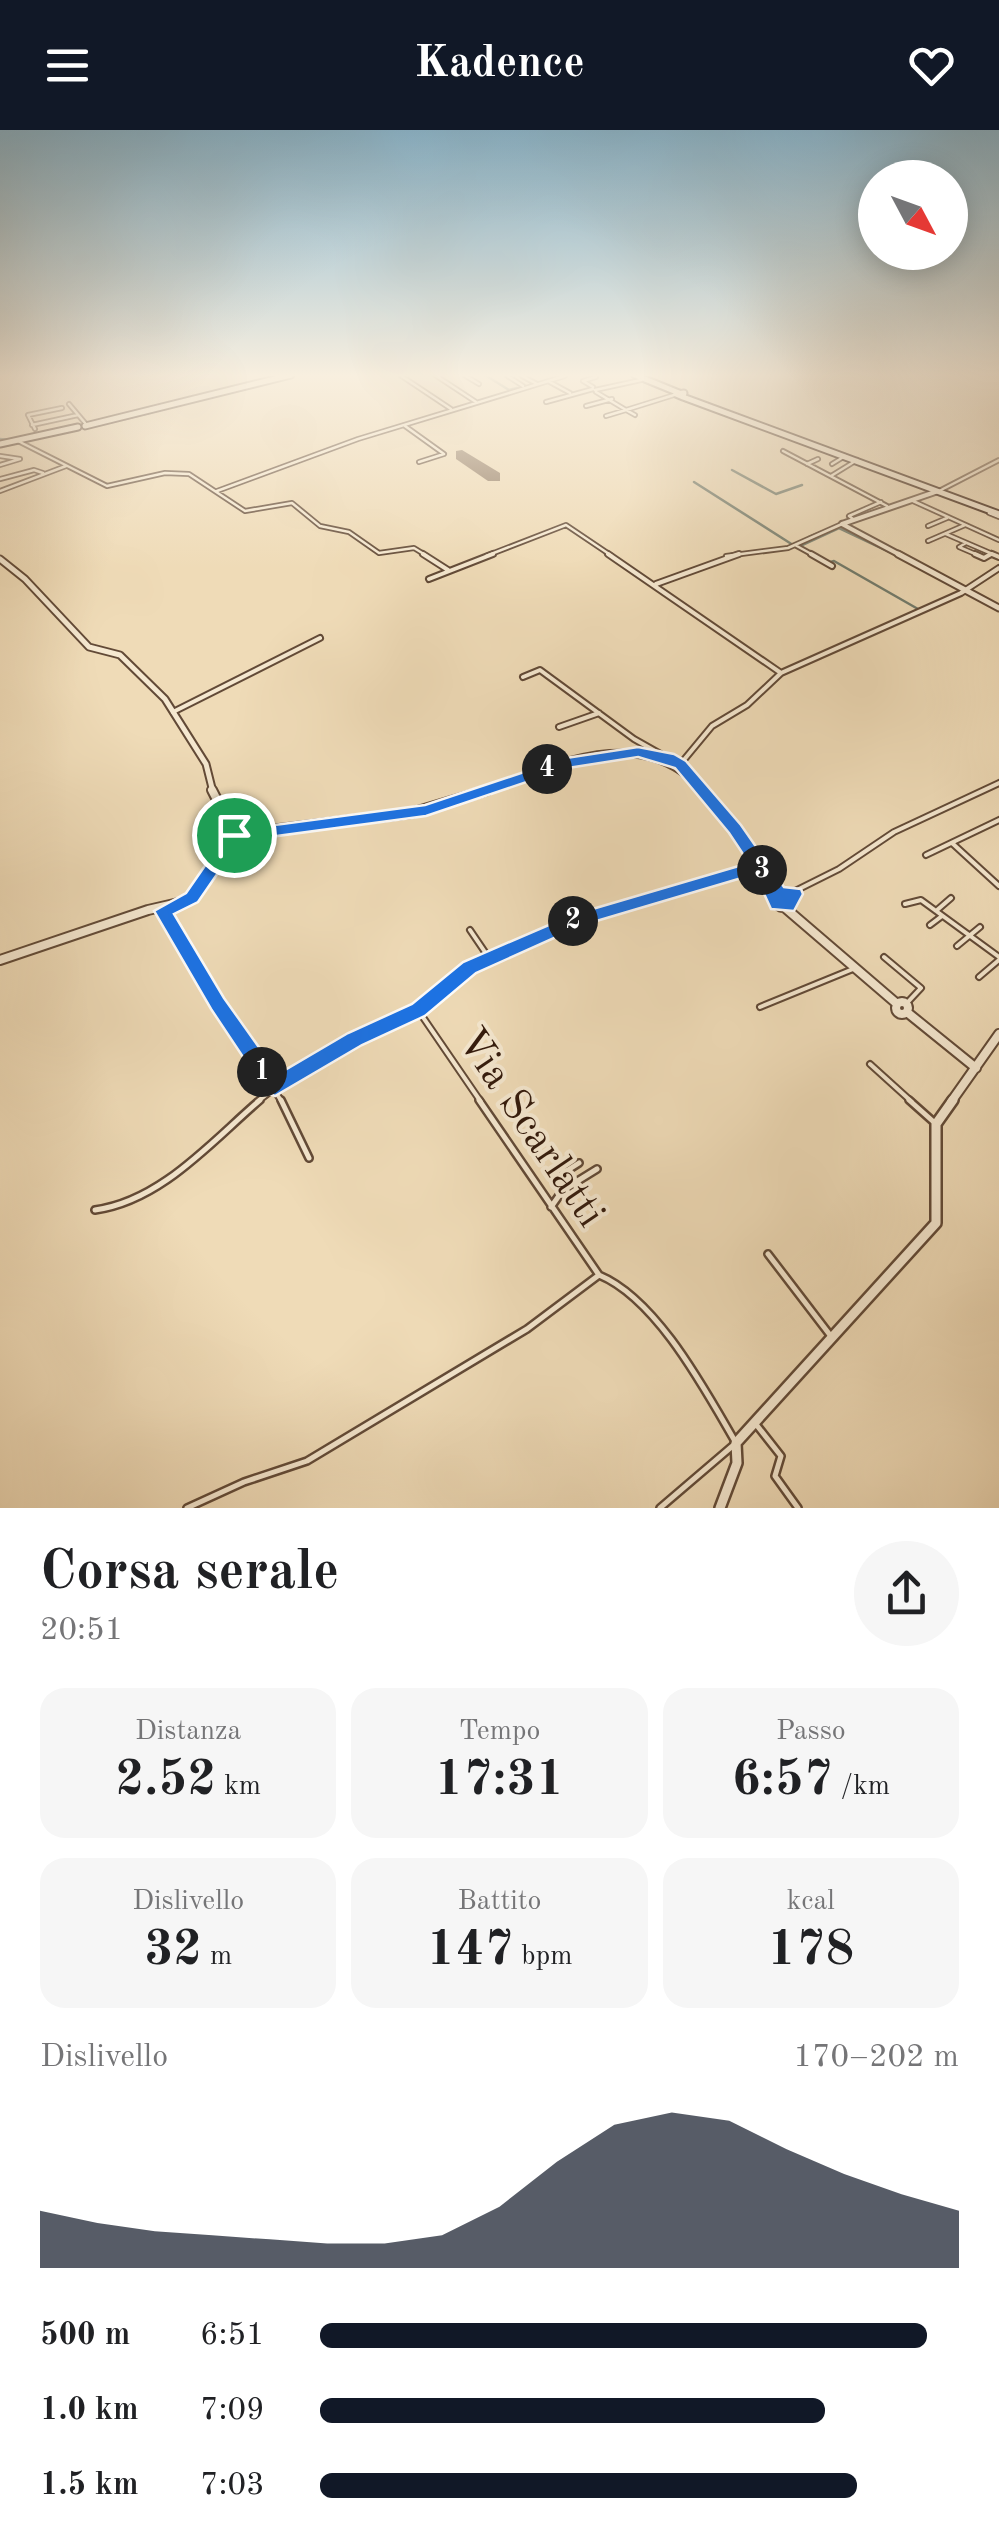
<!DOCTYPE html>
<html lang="it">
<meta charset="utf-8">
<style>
body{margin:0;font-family:"Old Standard TT",serif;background:#f6f6f6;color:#202124;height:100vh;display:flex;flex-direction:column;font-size:38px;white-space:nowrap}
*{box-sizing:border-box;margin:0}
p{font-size:32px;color:#757577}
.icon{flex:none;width:55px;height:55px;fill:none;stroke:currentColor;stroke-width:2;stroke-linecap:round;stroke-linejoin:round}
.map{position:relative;height:1378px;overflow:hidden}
.panel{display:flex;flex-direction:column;background:#fff;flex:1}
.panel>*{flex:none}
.needle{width:65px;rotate:131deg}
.tools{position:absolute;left:858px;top:30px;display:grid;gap:20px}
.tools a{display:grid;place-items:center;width:110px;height:110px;border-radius:50%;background:#fff;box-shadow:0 5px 25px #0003;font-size:50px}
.pin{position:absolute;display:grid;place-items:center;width:85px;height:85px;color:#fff;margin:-42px;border:5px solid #fff;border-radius:50%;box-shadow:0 2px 10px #0007}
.km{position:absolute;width:50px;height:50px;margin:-25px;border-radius:50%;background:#222;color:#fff;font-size:28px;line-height:50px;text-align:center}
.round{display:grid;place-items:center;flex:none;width:105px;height:105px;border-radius:52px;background:#f6f6f6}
.overview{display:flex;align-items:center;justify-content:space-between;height:170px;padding:0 40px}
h1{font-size:55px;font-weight:700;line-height:75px}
.metrics{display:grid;grid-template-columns:repeat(3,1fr);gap:15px;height:170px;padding:10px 40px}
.metrics div{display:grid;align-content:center;border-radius:25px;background:#f6f6f6;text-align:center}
.metrics b{font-size:50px;font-weight:700}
.metrics small{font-size:28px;font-weight:400}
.metrics p{font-size:28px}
.chart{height:280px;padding:20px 40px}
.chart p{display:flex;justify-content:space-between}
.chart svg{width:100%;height:180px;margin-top:10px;fill:#111827;opacity:.7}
ul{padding:0 40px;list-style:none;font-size:32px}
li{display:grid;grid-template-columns:160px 120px 1fr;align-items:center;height:75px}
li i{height:25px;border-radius:12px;background:#111827}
header{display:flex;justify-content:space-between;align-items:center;height:130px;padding:0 40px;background:#111827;color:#fff;font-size:45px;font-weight:700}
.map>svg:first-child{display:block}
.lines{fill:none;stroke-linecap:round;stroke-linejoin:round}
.stream{stroke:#717b6c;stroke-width:2.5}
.runway{fill:#917a62;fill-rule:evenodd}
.minor-far2-casing{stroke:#624a37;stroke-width:6}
.minor-far1-casing{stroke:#624a37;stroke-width:8}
.minor-casing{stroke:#624a37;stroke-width:10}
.tertiary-far3-casing{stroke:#624a37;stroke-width:8}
.tertiary-far2-casing{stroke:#624a37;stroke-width:9}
.tertiary-far1-casing{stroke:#624a37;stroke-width:12}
.tertiary-casing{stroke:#624a37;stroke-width:14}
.secondary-casing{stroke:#331a0c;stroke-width:9}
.minor-far2{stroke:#f5e8d0;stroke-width:2.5}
.minor-far1{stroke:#f5e8d0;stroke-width:4}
.minor{stroke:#f5e8d0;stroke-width:5}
.tertiary-far3{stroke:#f5e8d0;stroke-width:4}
.tertiary-far2{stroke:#f5e8d0;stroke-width:5}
.tertiary-far1{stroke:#f5e8d0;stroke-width:8}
.tertiary{stroke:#f5e8d0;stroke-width:9}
.secondary{stroke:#f5e8d0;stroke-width:5}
.route{fill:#1a73e8;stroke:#fff;stroke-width:2.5;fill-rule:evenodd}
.labels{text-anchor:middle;stroke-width:8;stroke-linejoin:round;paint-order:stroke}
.near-street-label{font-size:42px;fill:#331a0c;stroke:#f5e8d0}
</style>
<header><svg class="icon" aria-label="menu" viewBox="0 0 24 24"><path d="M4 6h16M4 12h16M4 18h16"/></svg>Kadence<svg class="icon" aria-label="heart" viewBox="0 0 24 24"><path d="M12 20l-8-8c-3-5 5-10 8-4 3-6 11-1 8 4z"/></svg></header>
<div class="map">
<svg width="999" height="1378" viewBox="0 0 999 1378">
<rect width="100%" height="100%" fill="#efdbb7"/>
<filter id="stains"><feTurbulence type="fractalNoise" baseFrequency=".002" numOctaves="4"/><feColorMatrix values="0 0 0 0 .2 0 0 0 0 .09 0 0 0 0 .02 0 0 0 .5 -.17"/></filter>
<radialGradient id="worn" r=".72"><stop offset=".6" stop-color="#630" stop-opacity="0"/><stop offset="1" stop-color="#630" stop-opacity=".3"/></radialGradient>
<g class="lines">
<path class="stream" d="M485,245L509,260L517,258
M180,270L245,254
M125,289L194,271
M0,309L9,310
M732,340L776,364L802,355
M694,352L793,415
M809,407L821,402
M800,416L839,398L896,425
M827,433L834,431L918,479"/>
<path class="runway" d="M462,320L500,343V351H488L456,329V321Z"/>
<defs>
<path id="minor-far2" d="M400,245L451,279
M435,245L476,272
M464,245L479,254
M506,245L523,256
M522,246L537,254
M548,251L570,263
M593,257L583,251L596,247
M595,260L641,250
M596,262L626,280L674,265
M546,272L593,259
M69,274L85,293
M586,276L612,269
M606,286L626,280L635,285
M32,295L78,285
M405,296L444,324L419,332
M35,299L28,285L62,278
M18,311L107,356L165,343L189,344L245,381L292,373L320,396L349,402L379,423L414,418L427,426
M783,321L887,376
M0,326L20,329L0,335
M807,334L818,329
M832,334L845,326
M831,346L857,330
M0,349L34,340L43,343
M941,360L999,330
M0,361L66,336
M217,361L358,309L565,246
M913,371L999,410
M989,383L999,387
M853,389L849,386L881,372
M928,396L947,388
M946,404L997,426
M928,411L965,395
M966,413L959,417L980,426
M795,415L815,426
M486,426L566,395L612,426
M726,426L788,418L842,394
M987,426L991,424"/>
<path id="minor-far1" d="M423,424L448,440
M608,424L781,543
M811,424L832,436
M975,424L984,428L991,424
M992,424L999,427
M429,449L493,424
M656,454L739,424
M523,547L540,540L634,609L680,635
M173,582L320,508
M559,597L599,583
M678,637L712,596L747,575L781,543L961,463L999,438
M952,713L999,756
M926,725L999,690
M785,766L839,739L894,702L999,653
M567,772L578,789
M905,774L921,770L999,827
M163,778L218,874L282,972
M936,781L951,768
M930,795L942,786
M470,800L489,828
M957,816L980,797
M884,827L921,858L906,874
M979,847L999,830
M760,877L853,839
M418,880L481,972
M870,934L912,972
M257,972C305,932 362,911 416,881C440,867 459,843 483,831C571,786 666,764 759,737"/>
<path id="minor" d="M281,970L309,1028
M479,970L599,1145
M909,970L936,994
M563,1060L560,1045L579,1033
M551,1077L563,1060L597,1039
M95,1080C161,1071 211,1012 260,970
M768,1124L830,1205
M755,1293L781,1326L775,1346L798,1378
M187,1378L244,1352L307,1331L527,1199L599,1145C657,1169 705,1260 736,1313L660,1378"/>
<path id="tertiary-far3" d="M842,394L902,426
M842,394L938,361"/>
<path id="tertiary-far2" d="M898,424L999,478
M0,429L25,449L89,517L120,525L165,569L206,634L213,662
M482,662C555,635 643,590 704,662"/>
<path id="tertiary-far1" d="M212,660L235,705
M702,660L752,721L777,767
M777 771a6 6 0 1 1 12 0a6 6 0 1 1-12 0Z
M783,776L896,873
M0,830L148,780L187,771L238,704L411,683L488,660
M896 878a6 6 0 1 1 12 0a6 6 0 1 1-12 0Z
M908,883L976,938
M951,972L999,904"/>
<path id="tertiary" d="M720,1378L737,1333L736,1313L936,1093V994L953,970"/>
<path id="secondary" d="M635,245L679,263
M684,263L683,267L676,264Z
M683,267L999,384
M85,296L291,245
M0,314L78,297"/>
</defs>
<use href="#minor-far2" class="minor-far2-casing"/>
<use href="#minor-far1" class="minor-far1-casing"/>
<use href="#minor" class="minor-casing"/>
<use href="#tertiary-far3" class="tertiary-far3-casing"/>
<use href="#tertiary-far2" class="tertiary-far2-casing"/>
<use href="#tertiary-far1" class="tertiary-far1-casing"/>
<use href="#tertiary" class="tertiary-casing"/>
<use href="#secondary" class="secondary-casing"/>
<use href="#minor-far2" class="minor-far2"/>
<use href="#minor-far1" class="minor-far1"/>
<use href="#minor" class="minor"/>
<use href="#tertiary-far3" class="tertiary-far3"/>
<use href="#tertiary-far2" class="tertiary-far2"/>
<use href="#tertiary-far1" class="tertiary-far1"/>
<use href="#tertiary" class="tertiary"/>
<use href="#secondary" class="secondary"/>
</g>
<linearGradient id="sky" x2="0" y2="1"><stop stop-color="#89b7d0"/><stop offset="0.56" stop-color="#f8efdf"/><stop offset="1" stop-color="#f8efdf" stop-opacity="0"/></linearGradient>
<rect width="999" height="438" fill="url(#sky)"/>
<path class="route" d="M638,617L674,624L686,631L741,695L784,757L801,759L803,764L794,781L771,779L755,744L583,795L476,843L425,886L362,915L275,966L267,963L211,879L154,781L186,763L229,701L425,675L566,628ZM638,627L675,638L729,703L749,733L572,785L463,832L412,874L348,903L278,944L224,868L174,784L198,772L240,711L426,686L568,638Z"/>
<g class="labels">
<g class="near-street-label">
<text transform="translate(533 996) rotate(56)" y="15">Via Scarlatti</text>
</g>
</g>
<rect width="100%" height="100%" filter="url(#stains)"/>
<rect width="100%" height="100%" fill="url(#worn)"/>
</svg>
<div class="tools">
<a><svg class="needle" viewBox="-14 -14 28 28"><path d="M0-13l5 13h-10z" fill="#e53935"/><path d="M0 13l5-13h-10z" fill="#757577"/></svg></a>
</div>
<div class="pin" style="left:234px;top:705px;background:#1e9e55"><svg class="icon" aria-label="arrive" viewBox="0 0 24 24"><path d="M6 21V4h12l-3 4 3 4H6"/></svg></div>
<b class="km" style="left:262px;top:942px">1</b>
<b class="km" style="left:573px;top:791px">2</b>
<b class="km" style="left:762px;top:740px">3</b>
<b class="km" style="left:547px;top:639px">4</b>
</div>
<section class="panel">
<div class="overview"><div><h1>Corsa serale</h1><p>20:51</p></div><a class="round"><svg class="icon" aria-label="share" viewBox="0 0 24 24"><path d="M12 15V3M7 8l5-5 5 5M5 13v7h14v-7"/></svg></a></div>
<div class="metrics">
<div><p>Distanza</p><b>2.52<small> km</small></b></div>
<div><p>Tempo</p><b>17:31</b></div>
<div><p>Passo</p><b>6:57<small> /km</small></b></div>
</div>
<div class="metrics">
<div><p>Dislivello</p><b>32<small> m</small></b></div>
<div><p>Battito</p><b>147<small> bpm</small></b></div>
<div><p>kcal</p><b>178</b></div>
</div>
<div class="chart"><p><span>Dislivello</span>170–202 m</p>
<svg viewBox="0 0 160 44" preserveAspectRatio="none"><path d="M0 44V30L10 33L20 35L30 36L40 37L50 38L60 38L70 36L80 29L90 18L100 9L110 6L120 8L130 15L140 21L150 26L160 30V44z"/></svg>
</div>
<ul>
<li><b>500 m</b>6:51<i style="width:95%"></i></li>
<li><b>1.0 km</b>7:09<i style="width:79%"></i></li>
<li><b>1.5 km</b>7:03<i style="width:84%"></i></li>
</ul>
</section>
